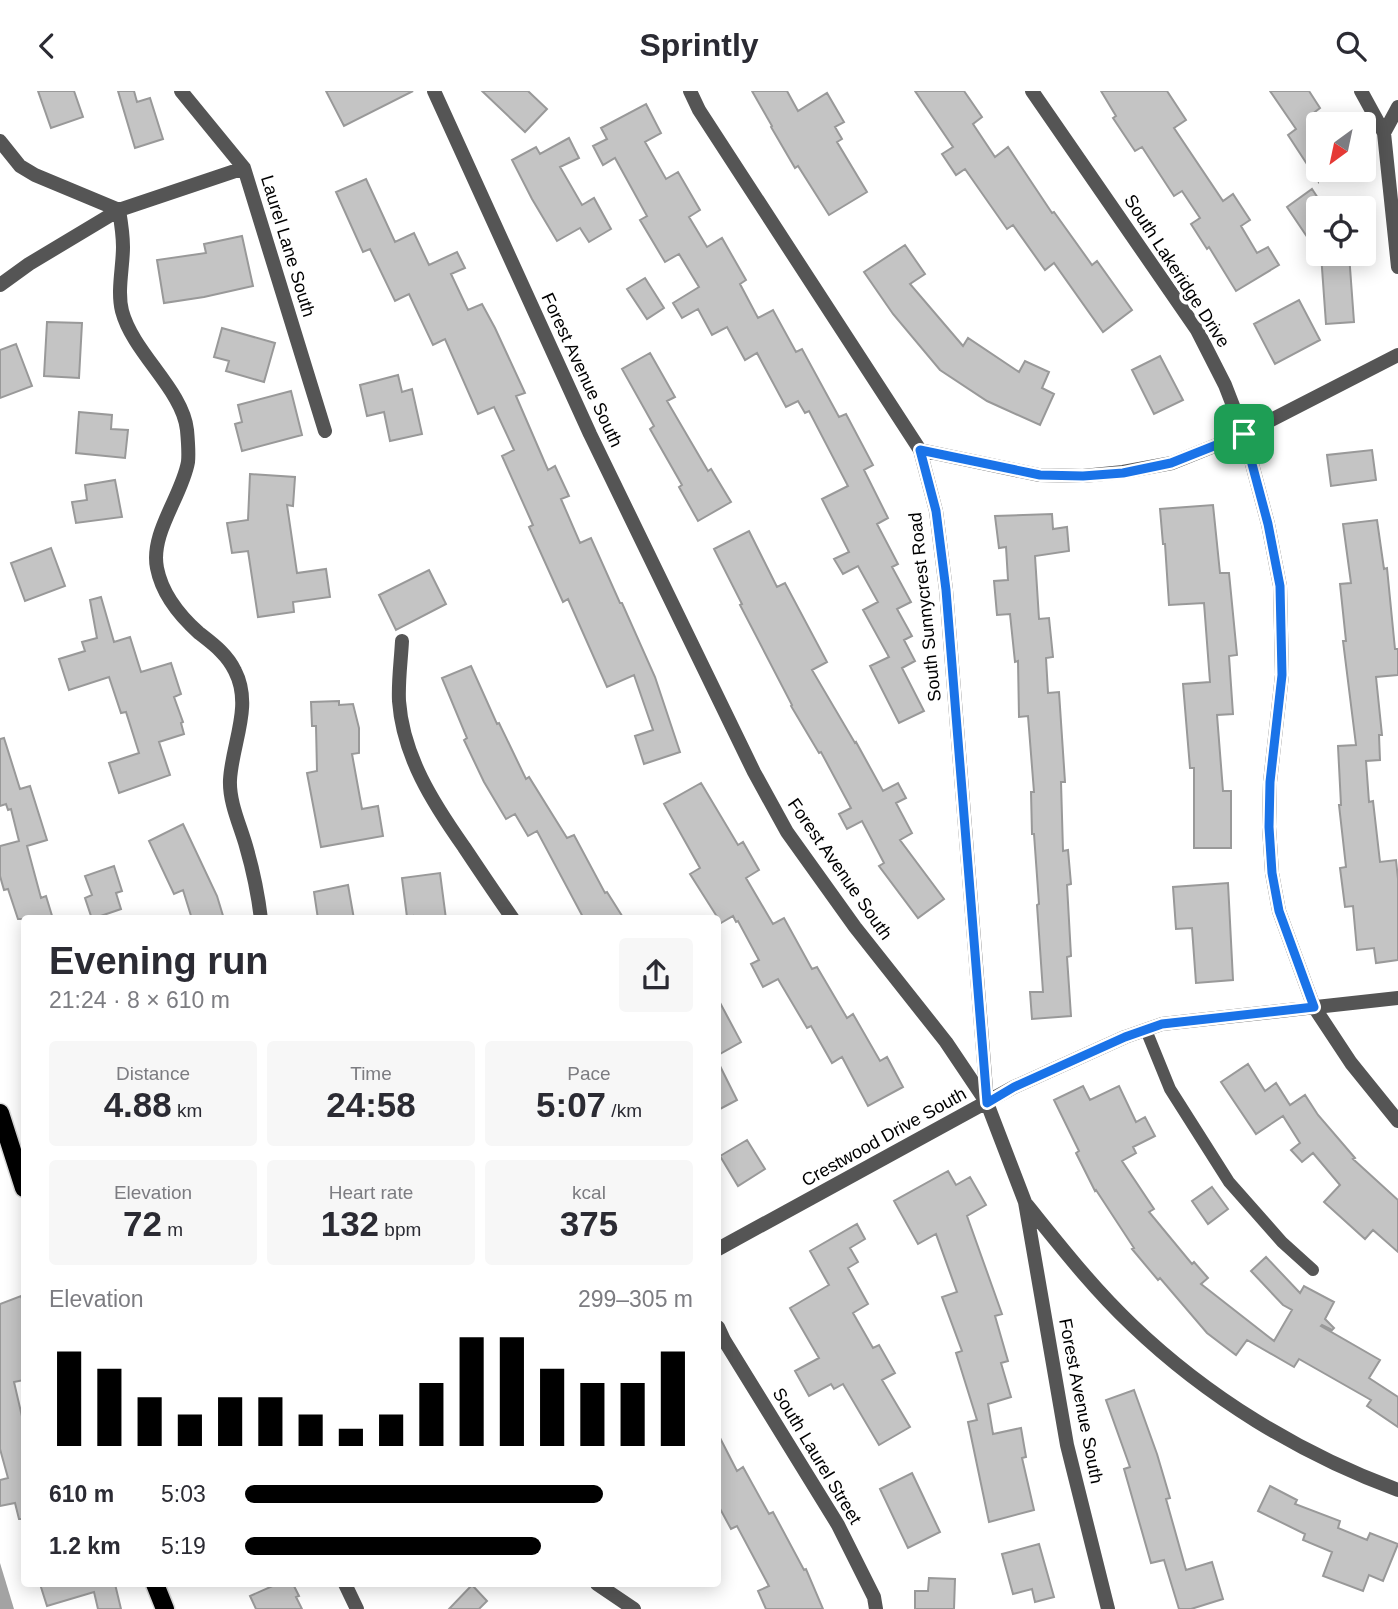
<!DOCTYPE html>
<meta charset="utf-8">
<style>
body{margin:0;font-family:Helvetica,sans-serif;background:#f7f7f7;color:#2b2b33;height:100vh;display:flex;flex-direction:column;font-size:26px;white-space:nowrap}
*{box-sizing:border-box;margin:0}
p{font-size:23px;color:#7c7c81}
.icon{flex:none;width:38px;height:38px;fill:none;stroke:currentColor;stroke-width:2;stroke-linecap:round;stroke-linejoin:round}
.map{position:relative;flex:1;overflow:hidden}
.side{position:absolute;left:21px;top:824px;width:700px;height:672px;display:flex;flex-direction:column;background:#fff;border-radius:7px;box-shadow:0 4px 18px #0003}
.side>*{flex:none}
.needle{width:46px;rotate:213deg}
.buttons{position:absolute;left:1306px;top:21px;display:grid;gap:14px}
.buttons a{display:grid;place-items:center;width:70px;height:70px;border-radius:7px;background:#fff;box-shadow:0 4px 18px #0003;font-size:35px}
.pin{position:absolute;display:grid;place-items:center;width:60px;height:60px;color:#fff;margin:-30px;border-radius:14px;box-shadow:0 4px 10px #0006}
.round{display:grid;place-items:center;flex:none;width:74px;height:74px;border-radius:7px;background:#f7f7f7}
.overview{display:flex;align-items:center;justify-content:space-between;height:119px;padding:0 28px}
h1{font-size:38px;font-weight:700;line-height:52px}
.figures{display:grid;grid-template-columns:repeat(3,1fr);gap:10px;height:119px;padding:7px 28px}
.figures div{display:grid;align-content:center;border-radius:7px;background:#f7f7f7;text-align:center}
.figures b{font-size:35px;font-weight:700}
.figures small{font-size:19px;font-weight:400}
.figures p{font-size:19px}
.chart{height:196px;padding:14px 28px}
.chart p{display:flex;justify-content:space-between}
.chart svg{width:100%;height:126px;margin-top:7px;stroke:#000;stroke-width:6}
ul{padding:0 28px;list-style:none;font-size:23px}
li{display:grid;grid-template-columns:112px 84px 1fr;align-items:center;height:52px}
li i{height:18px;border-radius:9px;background:#000}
header{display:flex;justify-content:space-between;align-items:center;height:91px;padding:0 28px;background:#fff;font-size:32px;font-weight:700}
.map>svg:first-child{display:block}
.water{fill:#a3a3a3}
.building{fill:#c4c4c4;stroke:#999;stroke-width:2}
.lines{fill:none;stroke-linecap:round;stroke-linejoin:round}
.primary-casing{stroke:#dbdbdb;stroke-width:21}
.lane{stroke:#555;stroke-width:12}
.street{stroke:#555;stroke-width:14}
.primary{stroke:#000;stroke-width:18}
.route-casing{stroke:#fff;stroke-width:14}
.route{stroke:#1a73e8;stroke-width:9}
.labels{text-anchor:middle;stroke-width:7;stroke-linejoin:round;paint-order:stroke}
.street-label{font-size:18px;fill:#000;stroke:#fff}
</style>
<header><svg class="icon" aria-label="back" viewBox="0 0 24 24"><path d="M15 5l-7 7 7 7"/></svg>Sprintly<svg class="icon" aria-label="search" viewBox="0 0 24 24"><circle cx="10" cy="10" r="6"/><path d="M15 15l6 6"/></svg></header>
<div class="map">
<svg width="1398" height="1518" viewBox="0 0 1398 1518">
<rect width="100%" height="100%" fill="#fff"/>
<path class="water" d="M0,1472L14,1518H0Z"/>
<path class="building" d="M38,0H74L83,26L51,37Z
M118,0H134L137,11L150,7L163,48L135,57Z
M326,0H413L344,35Z
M482,0H528L547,18L525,41Z
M752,0H787L798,20L827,2L844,31L835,36L842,48L837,51L867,101L829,124L798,75L795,77L771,36L772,35Z
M915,0H964L982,26L973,33L995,66L1008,56L1052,122L1054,121L1092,174L1097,170L1132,219L1103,241L1054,172L1045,179L1013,134L1007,138L965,78L956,84L942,63L953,56Z
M1101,0H1167L1186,29L1174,37L1223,110L1233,103L1250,129L1241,135L1257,162L1268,156L1279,174L1236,200L1209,156L1207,158L1191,133L1200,127L1182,100L1174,105L1142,56L1135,60L1113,27L1116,25Z
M1270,0H1309L1320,17L1311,24L1318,35V90L1288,44L1296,38Z
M646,13L661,42L645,51L666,88L678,81L700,119L689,126L707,156L722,147L746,189L740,193L758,227L773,219L796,261L802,258L839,326L846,323L873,374L864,379L888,427L877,433L898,473L892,476L911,511L897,518L912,545L904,549L915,570L902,577L924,620L899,632L870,575L889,566L863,519L878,511L858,475L843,483L834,468L849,461L822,408L848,395L809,320L805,322L798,310L786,316L757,262L745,269L727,236L712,244L698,218L682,227L673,212L699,196L679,163L665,171L640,129L647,125L615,67L603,74L593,55L607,48L601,37Z
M569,47L579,67L560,76L582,114L594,107L611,138L589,151L580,137L557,150L532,108L512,69L536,56L540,63Z
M366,88L395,151L414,142L429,174L457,161L465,177L451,183L468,219L482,213L495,237L525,302L516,305L548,379L555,375L569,405L561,408L580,452L591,447L620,512H622L655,586L680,661L644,673L635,645L653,639L634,584L607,596L568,508L563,511L529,436L533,434L502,365L514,359L494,316L478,323L445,248L433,254L409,203L395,210L370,158L363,161L336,101Z
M1312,98L1318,107V162L1287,116Z
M242,145L253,195L204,206L164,212L157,169L206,162L204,153Z
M905,154L925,183L910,193L963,255L968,247L1019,281L1025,270L1049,281L1042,297L1054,303L1040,334L987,310L940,279L893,223L864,181Z
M1321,163H1349L1354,231L1326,233Z
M645,187L664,217L647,228L627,198Z
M1299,209L1320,249L1275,273L1254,233Z
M47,231L82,232L79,287L44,285Z
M222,237L275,252L264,291L226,280L229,270L214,266Z
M16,253L32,295L0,307V259Z
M650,262L675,306L667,310L708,380L711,378L731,411L698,430L679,396L682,394L650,338L654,335L622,278Z
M1160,265L1183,309L1154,323L1132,279Z
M398,284L402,301L412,298L422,343L390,350L384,321L367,325L360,294Z
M291,300L302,344L242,360L235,333L242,331L238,314Z
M79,321L112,324L111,338L128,339L125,367L76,362Z
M1372,359L1376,389L1331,395L1327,364Z
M250,383L295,386L293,415L287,414L297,482L326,478L330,506L293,511L294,521L258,526L248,460L232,462L227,432L248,429Z
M115,389L122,426L76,432L72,411L87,409L85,394Z
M1213,414L1220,482H1229L1237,564L1229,565L1233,623L1217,624L1223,700H1231V757H1194V677H1190L1183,593L1210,591L1204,512L1169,514L1165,453H1163L1160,418Z
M1052,423L1053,438L1067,436L1069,460L1035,465L1039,528L1049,527L1053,566L1046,567L1048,602L1059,601L1065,691H1061L1063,760L1068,759L1071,793L1067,794L1071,865L1067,866L1071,925L1032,928L1030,901H1043L1037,814L1039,813L1034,743H1032L1031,701H1034L1028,625L1019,626L1018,570L1015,571L1010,523L997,524L994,490L1008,489L1006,456L999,457L995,425Z
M1377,429L1384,478L1387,477L1395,558H1398V584L1376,586L1382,644H1379L1380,669L1366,670L1369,711L1373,710L1380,771L1396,769L1398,788V869L1376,872L1374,857L1357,859L1353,815L1345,816L1340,777L1346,776L1339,714H1341L1338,655L1356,654L1343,550H1346L1340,493L1351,492L1343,433Z
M749,440L777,496L785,492L827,571L812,579L855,652L856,651L883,700L898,692L906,707L896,712L912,742L900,749L944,808L918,827L879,775L884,772L862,730L847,738L839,723L851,717L821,661L819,662L791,615L792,614L740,514L742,513L714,458Z
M51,457L65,495L25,510L11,472Z
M429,479L446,513L396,539L379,504Z
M101,506L114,551L130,546L141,581L171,572L181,603L174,606L183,631L181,632L184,643L159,651L170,684L119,702L109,672L139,662L126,621L121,622L109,586L69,599L59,568L85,560L82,551L97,547L90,509Z
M471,575L497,633L499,632L526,688L529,686L567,747L574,744L605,802L607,801L624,828H584L537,740L528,745L515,723L506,728L484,691L464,649L467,647L442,587Z
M339,610V614L353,613L359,637V662L352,663L362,718L378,715L383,745L321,756L307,682L317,680L316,635H312L311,611Z
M4,647L20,698L30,695L47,749L27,755L41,807L46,805L53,828H18L8,798L4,799L0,785V755L19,750L11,718L8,719L6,713L0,715V648Z
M701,692L738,754L743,751L759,779L746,787L773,833L784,827L812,878L817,876L847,927L853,923L880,970L887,966L903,996L868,1015L842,966L832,972L811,935L807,937L778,888L763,896L751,873L759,869L738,830L736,831L733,825L721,832L690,783L700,777L664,713Z
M183,733L217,805L224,828H192L183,799L174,803L149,750Z
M114,775L122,800L116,802L121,818L92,828L85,807L92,804L85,785Z
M440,782L446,828H413V825L407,826L402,787Z
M1228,792L1233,889L1196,892L1192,837L1176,838L1173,796Z
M348,794L354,828H318L314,801Z
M718,908L741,951L718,964Z
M718,971L737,1009L718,1019Z
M1248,973L1265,1000L1276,992L1290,1014L1305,1004L1318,1024L1355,1067L1353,1068L1398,1109V1161L1373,1139L1365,1148L1324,1111L1340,1094L1313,1062L1302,1071L1291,1059L1300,1052L1283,1025L1256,1043L1221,991Z
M1083,995L1090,1009L1119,995L1136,1031L1145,1026L1155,1045L1133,1056L1136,1062L1122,1070L1154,1118L1149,1121L1192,1173L1194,1171L1208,1187L1201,1193L1274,1250L1292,1219L1283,1214L1251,1180L1266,1166L1300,1202L1304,1195L1334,1211L1325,1228L1334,1237L1332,1239L1322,1234L1321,1235L1380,1269L1369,1287L1398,1306V1336L1367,1315L1371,1309L1299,1268L1294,1276L1247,1249L1236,1264L1207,1242L1160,1187L1158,1189L1132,1158L1134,1157L1096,1099L1095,1100L1076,1062L1079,1060L1054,1009Z
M747,1049L765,1078L738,1095L720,1065Z
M948,1080L956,1094L970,1086L986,1114L967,1125L1002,1223L995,1225L1008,1270L1001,1272L1011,1306L988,1313L993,1343L1021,1337L1026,1366L1022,1367L1034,1419L989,1431L968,1331L977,1329L956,1262L962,1260L942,1206L957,1201L936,1143L918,1153L894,1110Z
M1212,1096L1228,1118L1208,1133L1192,1110Z
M857,1133L865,1148L850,1157L858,1171L848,1177L868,1213L853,1222L873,1257L879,1254L895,1282L882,1289L910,1336L879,1354L843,1293L834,1298L831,1293L809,1305L795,1280L819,1267L790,1217L829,1194L810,1160Z
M21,1205L24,1214V1289L14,1291L24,1334V1428H19L15,1412L0,1415V1389L8,1387L0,1358V1213Z
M1134,1299L1157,1363L1170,1407L1166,1408L1186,1479L1212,1471L1223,1508L1191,1518H1179L1164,1469L1151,1472L1124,1378L1130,1376L1106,1309Z
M718,1343L737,1380L743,1376L769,1423L773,1421L804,1479L806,1478L823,1518H766L758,1500L769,1495L737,1435L731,1438L718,1414Z
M912,1382L940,1441L908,1457L880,1398Z
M1270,1395L1297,1409L1295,1413L1340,1430L1338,1437L1367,1449L1370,1442L1398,1453L1383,1490L1369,1484L1363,1500L1323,1485L1332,1461L1303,1449L1305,1443L1258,1420Z
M1039,1453L1054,1506L1035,1511L1032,1498L1013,1503L1002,1463Z
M929,1487L955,1488L954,1518H915V1500H928Z
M40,1493H115L121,1518H98L94,1501L47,1515Z
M277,1493H293L299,1505L296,1506L302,1518H256L250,1505Z
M472,1494L487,1510L479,1518H449Z"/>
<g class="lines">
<defs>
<path id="primary" d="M0,1022L24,1097
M155,1493L165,1518"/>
</defs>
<use href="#primary" class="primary-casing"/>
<path class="lane" d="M1146,939L1170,998L1229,1091L1282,1151L1313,1179"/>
<path class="street" d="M181,0L244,77L325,340
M434,0L590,343L754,681L787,741L855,836L946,951L987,1012L1025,1111L1067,1354L1108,1518
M690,0L699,19L920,359L936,420L946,499L987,1010
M1032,0L1197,239L1225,294L1244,343L1268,433L1280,495L1282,584L1270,691L1269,736L1272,782L1279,820L1314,916L1351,972L1398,1030
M1361,0L1384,42
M1398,16L1384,42L1398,176
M0,50L20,75L35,84L119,119C121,131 123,144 123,156C123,176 117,200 122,220C133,262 183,299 187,339C188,350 189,361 188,371C182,405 150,442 157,477C162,503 180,525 199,542C213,553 227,563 235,580C253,615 232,652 230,689C229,711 240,734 246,755C253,779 258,803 261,828
M0,194L29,173L119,119L244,77
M920,359L1039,384L1083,385L1123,381L1172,372L1244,343L1398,264
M402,550C401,570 398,590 399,610C403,665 433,712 464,756C480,780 496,804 513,828
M1027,1114C1061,1156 1093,1197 1132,1234C1207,1306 1300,1363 1398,1399
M718,1158L1014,996L1125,946L1162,933L1398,907
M718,1236L724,1249L838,1434L874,1506L876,1518
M345,1493L357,1518
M597,1493L634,1518"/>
<use href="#primary" class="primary"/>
</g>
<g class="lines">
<defs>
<path id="route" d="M1244,343L1268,433L1280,495L1282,584L1270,691L1269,736L1272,782L1279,820L1314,916L1162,933L1125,946L1014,996L987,1012L946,499L936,420L920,359L1040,384L1083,385L1123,382L1171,372Z"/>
</defs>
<use href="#route" class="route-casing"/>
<use href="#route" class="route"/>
</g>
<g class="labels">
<g class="street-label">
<text transform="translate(288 155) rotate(73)" y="6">Laurel Lane South</text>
<text transform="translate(1177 180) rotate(57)" y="6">South Lakeridge Drive</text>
<text transform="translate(582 279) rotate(65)" y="6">Forest Avenue South</text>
<text transform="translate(925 516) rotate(-96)" y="6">South Sunnycrest Road</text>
<text transform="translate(840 778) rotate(55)" y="6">Forest Avenue South</text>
<text transform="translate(884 1046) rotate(-29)" y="6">Crestwood Drive South</text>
<text transform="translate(1081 1310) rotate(79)" y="6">Forest Avenue South</text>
<text transform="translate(817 1365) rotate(59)" y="6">South Laurel Street</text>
</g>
</g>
</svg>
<div class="buttons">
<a><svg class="needle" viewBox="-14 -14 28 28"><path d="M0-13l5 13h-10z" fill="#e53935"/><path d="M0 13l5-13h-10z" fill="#7c7c81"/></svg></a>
<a><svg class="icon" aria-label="locate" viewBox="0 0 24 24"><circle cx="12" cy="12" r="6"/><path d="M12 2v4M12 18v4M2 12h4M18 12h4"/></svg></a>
</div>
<div class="pin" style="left:1244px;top:343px;background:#1e9e55"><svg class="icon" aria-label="arrive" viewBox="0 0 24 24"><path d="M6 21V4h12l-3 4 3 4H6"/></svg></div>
<section class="side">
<div class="overview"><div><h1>Evening run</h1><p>21:24 · 8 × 610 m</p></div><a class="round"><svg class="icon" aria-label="share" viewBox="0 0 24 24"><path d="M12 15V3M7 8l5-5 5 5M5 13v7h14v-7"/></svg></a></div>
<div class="figures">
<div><p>Distance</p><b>4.88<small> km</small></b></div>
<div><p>Time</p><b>24:58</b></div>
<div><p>Pace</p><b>5:07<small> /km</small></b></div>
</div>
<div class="figures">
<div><p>Elevation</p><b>72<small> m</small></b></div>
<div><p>Heart rate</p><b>132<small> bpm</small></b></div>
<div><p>kcal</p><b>375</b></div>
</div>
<div class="chart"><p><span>Elevation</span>299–305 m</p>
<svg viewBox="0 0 160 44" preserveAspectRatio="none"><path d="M5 44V11M15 44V17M25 44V27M35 44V33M45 44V27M55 44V27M65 44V33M75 44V38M85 44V33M95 44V22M105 44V6M115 44V6M125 44V17M135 44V22M145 44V22M155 44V11"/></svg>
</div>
<ul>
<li><b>610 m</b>5:03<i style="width:80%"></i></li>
<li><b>1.2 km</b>5:19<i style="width:66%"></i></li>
</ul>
</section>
</div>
